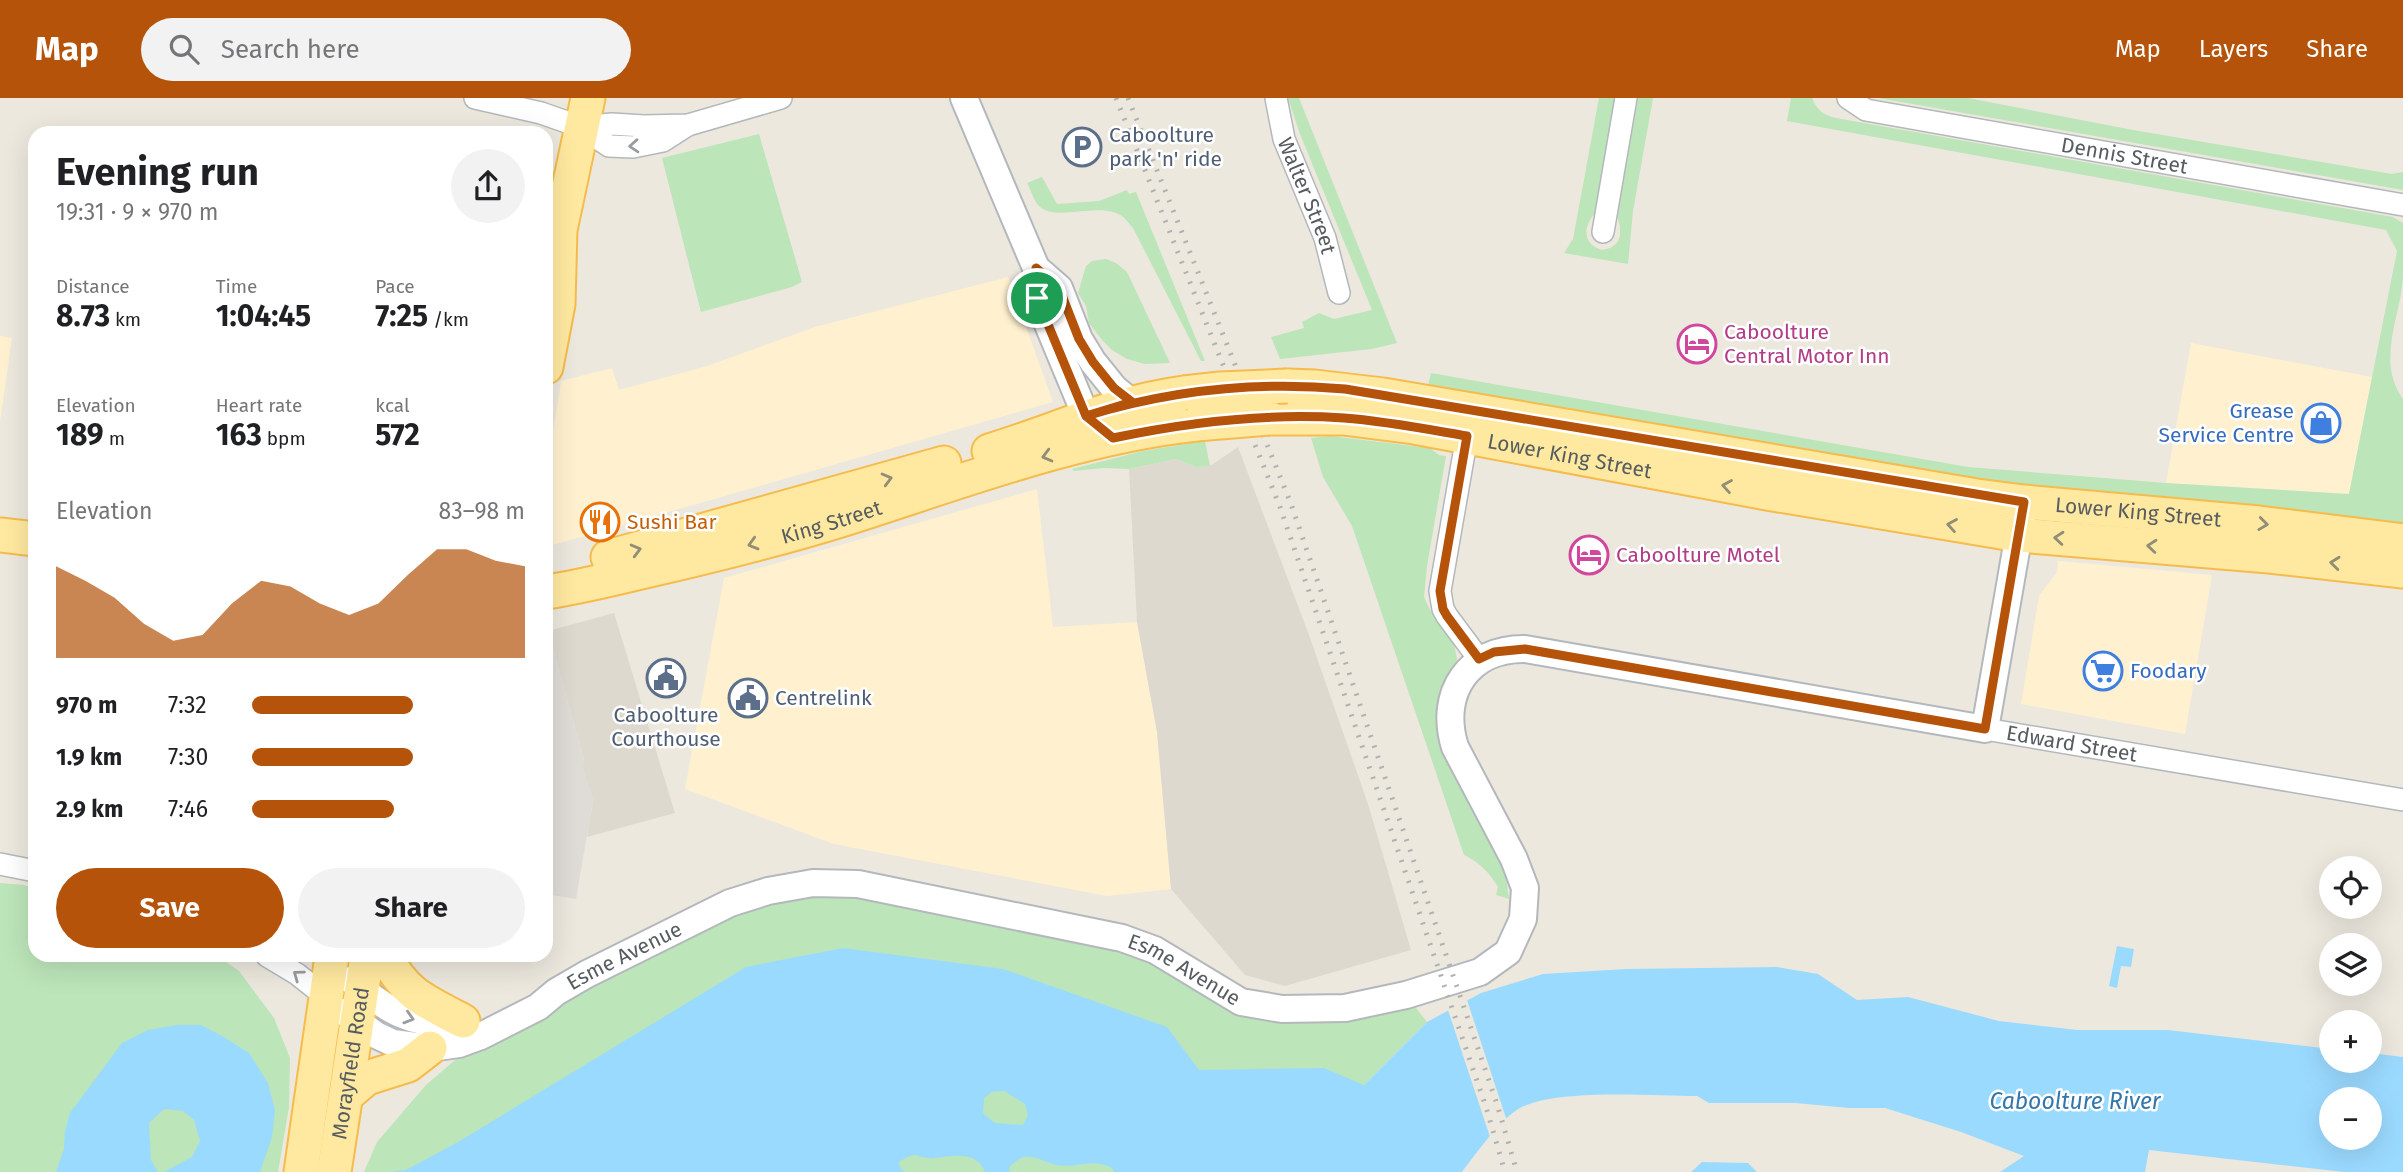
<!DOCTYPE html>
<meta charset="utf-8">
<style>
body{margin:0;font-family:"Fira Sans",sans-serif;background:#f2f2f2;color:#202124;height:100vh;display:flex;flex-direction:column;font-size:26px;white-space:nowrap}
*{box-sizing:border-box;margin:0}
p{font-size:23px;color:#757577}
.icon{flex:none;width:38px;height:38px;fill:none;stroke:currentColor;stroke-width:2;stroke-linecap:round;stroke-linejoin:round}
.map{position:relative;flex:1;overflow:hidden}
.details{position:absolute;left:28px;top:28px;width:525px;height:836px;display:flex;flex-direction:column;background:#fff;border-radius:21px;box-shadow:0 7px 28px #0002}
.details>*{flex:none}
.controls{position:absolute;left:2319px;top:758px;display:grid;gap:14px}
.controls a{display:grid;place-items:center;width:63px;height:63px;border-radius:50%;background:#fff;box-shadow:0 7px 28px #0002;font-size:35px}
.pin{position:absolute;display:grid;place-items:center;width:60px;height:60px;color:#fff;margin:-30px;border:4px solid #fff;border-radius:50%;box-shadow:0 2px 7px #0007}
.round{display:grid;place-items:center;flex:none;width:74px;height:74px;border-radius:37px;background:#f2f2f2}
.head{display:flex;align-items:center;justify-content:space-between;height:119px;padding:0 28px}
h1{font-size:38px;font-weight:700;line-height:52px}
.stats{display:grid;grid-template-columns:repeat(3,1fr);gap:10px;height:119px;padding:7px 28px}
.stats div{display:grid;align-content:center}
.stats b{font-size:30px;font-weight:700}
.stats small{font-size:19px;font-weight:400}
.stats p{font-size:19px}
.chart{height:196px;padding:14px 28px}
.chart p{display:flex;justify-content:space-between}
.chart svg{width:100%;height:126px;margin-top:7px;fill:#b45309;opacity:.7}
.button{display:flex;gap:14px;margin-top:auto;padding:14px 28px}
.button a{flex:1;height:80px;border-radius:42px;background:#b45309;color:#fff;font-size:28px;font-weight:700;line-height:80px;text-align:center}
.button a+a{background:#f2f2f2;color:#202124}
ul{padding:0 28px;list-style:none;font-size:23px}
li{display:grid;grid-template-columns:112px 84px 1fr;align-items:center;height:52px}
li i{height:18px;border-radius:9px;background:#b45309}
header{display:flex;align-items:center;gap:42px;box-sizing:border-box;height:98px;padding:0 35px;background:#b45309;color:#fff}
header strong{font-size:33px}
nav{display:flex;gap:38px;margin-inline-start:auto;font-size:24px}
.search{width:490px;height:63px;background:#f2f2f2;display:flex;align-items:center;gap:18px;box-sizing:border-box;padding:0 24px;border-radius:38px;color:#757577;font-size:26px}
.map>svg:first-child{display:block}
.commercial{fill:#fff1d0}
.industrial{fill:#dfdbd6}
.education{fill:#ded9cf}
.green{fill:#bce5b9}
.water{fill:#9bdaff;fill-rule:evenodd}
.pier{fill:#ece8de}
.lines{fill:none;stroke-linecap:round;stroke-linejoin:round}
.minor-casing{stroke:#b4b8bc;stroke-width:24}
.tertiary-casing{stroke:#b4b8bc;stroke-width:30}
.primary-casing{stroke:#f6bb4d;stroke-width:37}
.minor{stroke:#fff;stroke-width:21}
.tertiary{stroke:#fff;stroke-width:26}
.primary{stroke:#ffe9a0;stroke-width:33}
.rail{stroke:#b0b1b1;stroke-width:5;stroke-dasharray:2 9;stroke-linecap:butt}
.primary-bridge-casing{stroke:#f6bb4d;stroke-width:37;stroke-linecap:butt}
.primary-bridge{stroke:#ffe9a0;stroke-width:33}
.oneway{stroke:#9a9da0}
.oneway2{stroke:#928d76}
.route-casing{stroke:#fff;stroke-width:14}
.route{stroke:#b45309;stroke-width:9}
.labels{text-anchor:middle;stroke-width:5;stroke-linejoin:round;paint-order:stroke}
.service-label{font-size:21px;fill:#4e5e75;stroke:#fff;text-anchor:start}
.street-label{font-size:21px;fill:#575c60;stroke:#fff}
.hotel-label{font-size:21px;fill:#b23c85;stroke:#fff;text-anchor:start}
.shop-label{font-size:21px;fill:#366cbe;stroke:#fff;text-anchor:end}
.food-label{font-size:21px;fill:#c56008;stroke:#fff;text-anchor:start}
.water-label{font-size:23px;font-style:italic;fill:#3476aa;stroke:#fff}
</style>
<header>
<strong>Map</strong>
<div class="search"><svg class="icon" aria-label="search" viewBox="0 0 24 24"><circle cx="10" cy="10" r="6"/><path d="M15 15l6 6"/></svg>Search here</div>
<nav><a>Map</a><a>Layers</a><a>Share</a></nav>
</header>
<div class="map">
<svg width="2403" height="1074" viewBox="0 0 2403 1074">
<rect width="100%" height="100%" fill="#ece8de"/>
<path class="commercial" d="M1008,179L1053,304L546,449V379L561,283L612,270L619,292L707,268L815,229Z
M0,238L12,240L0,324Z
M2191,245L2372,279L2349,396L2166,385Z
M1037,391L1053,529L1137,524L1157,634L1171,791L1107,798L834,746L685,691L724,480Z
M2058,463L2212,477L2185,636L2021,606L2039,498L2057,474Z"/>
<path class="industrial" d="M546,533H548L584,661L582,667L593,702L576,801L546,796Z"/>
<path class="education" d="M1238,349L1309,537L1368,706L1411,852L1285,888L1245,877L1171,791L1157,634L1137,524L1129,371L1176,361L1196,369L1210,368Z
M614,515L675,715L587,739L593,702L582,667L584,661L548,533Z"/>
<path class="green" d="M1288,0H1299L1397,245L1372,251L1280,261L1271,239L1304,230L1302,224L1319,215L1334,221L1372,212L1300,36Z
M1599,0H1616L1595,115C1583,129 1582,146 1602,152C1622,149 1623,135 1617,118L1638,0H1653L1633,113L1628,166L1564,155L1573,141Z
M1791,0H1812C1817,12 1823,17 1836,20L2393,119L2403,125C2403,143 2403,162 2403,180C2400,220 2376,264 2403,301V425L1982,386L1428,287L1431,275L1968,369L2166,385L2349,396L2397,153L2386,132L1787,23Z
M1878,0H1968L2133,32L2392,76L2403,74V92Z
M759,36L802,184L792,189L701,214L662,60Z
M1042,79L1057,106L1099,103L1127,92L1129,96L1136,94L1205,263H1201L1133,130C1130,127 1126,121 1122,118C1099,103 1058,124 1040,109C1034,104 1031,92 1027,85Z
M1106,161L1116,165L1127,174L1170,265L1145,266L1127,261L1112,252L1102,242L1089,225L1086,208L1078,195L1086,168L1092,163Z
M1330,338L1430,350L1439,357L1446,358L1427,468L1424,499L1430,512L1454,546L1457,561L1440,602L1437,627L1444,651L1490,737L1506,778L1509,801L1496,797L1498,789C1490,775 1479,764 1464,757L1352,428L1323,379L1311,340Z
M1205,343L1210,368L1196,369L1176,361L1129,371L1103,370L1074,373L1072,371L1143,353Z
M0,785L24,787L35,791V858H218L239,873L274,920L290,960L289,1009L278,1074H0Z
M813,785L1122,840L1241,904L1406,897L1427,924L1364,987L1292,1074H364L377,1044L426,987L461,957L553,914L556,894L587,876Z"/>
<path class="water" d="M2117,848L2134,851L2131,869L2121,868L2117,890L2109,888Z
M843,850L1003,871L1167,929L1199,972L1324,970L1364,987L1427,924L1481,895L1543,876L1626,871L1777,869L1818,876L1857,902L1908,899L1999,923L2077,932H2168L2331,951V962H2370V955L2403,959V1074H2344L2149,1052L2145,1074H2000L2024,1058L1961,1034L1885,1010H1849L1795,1005H1709L1697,998C1653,998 1557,990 1520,1010C1501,1020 1475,1057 1462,1074H1114L1112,1070C1090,1059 1078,1071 1057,1067C1046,1065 1035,1057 1024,1059C1018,1061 1014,1065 1010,1068L1009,1074H985C976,1052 954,1058 935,1060C917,1062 919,1050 898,1065L904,1074H390L406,1072L458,1044L746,869ZM1004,993L1025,1006L1028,1017L1023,1027L995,1025L983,1015L984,1000L992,994ZM2331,1001H2370V1040H2331Z
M177,927H201L224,939L249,955L268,985L275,1012L272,1039L260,1074H164L192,1059L200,1043L194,1022L183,1013L164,1011L149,1025L151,1062L158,1074H56L64,1051L65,1033L70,1015L122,945L148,932Z
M1702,1064L1748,1065L1757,1074H1691Z"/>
<path class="pier" d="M1466,899L1508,1026L1491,1042L1447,909Z"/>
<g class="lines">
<defs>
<g id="minor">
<path d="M475,0L541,15L581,29L609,48L633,49L663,43L688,27"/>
<path id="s1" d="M1276,0L1284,41L1325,140L1339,195"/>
<path id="s2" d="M1848,0L1866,12L2403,107"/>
<path d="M581,29L612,26L644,28L688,27L781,0"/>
<path d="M1603,134L1626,0"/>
<path d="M1467,338L1440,493L1443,511L1447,518L1479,561"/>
<path id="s3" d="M1985,631L2403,702"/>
<path d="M0,766L35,773"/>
<path d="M267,858L297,876L326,899"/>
</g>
<g id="tertiary">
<path d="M964,0L1036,170L1037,200L1086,318L1101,330"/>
<path d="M1036,170L1059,190L1079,241L1093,264L1114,290L1132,305"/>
<path d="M351,882C387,913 415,931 464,923"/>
<path id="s4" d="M344,914L376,937L393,945L430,950L459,946L481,938L538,909L556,894L587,876L730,805L768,793L813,785L858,786L1122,840L1155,852L1241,904L1282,911L1345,910L1406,897L1480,874L1508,854L1523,821L1525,790L1514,761L1455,649C1438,595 1469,550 1525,551L1985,631L2022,418"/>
</g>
<g id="primary">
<path d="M546,269L558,206L560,132L588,0"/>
<path id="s5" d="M1287,288L1315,289L1383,297L1977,398L2024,404L2259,425L2403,443"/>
<path id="s6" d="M1269,320H1343L1414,329L1767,395L2019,437L2269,458L2403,473"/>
<path d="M989,353C1055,333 1114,304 1184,295"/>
<path d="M0,437L35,441"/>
<path d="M608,459L944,365"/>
<path id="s7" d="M546,494C581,489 615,480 650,472C715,457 780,441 844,421C958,385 1077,339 1196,326"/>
<path d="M385,858C406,897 425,903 463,923"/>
<path d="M347,997L367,980L408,967L430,950"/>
<path d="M301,1074L332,858"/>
<path id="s8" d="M334,1074L367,858"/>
</g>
</defs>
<use href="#minor" class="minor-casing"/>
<use href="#tertiary" class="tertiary-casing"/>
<use href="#primary" class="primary-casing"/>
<use href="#minor" class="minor"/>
<use href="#tertiary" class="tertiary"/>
<use href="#primary" class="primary"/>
<path class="rail" d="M1116,0L1280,409L1486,1009L1505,1074
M1128,0L1291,406L1444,851L1497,1006L1517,1074"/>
<defs>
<path id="primary-bridge" d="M1184,295L1220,291L1287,288
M1196,326L1269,320"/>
</defs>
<use href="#primary-bridge" class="primary-bridge-casing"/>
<use href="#primary-bridge" class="primary-bridge"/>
</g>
<defs><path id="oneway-chevron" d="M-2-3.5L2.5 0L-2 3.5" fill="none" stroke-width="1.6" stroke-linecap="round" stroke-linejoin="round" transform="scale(1.75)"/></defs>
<g class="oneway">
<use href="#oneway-chevron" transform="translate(634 48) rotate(176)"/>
<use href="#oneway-chevron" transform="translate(298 877) rotate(-144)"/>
<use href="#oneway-chevron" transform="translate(409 920) rotate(17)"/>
</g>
<g class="oneway2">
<use href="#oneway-chevron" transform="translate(1047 358) rotate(165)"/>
<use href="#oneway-chevron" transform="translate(887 381) rotate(-15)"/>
<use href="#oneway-chevron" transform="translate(1727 388) rotate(-170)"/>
<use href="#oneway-chevron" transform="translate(2263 426) rotate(7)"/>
<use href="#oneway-chevron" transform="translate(1952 427) rotate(-170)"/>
<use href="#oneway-chevron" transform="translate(2059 440) rotate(-175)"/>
<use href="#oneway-chevron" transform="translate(753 446) rotate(164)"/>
<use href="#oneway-chevron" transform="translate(2152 448) rotate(-175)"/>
<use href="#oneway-chevron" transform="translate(636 452) rotate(-15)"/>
<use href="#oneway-chevron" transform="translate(2335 465) rotate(-174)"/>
</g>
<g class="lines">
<defs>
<path id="route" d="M1037,200L1036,170L1059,190L1079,241L1093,264L1114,290L1132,304L1086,318L1113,340C1188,324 1267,315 1344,320C1385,323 1426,331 1467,338L1440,493L1443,511L1447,518L1479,561L1494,554L1525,551L1985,631L2024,404L1345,291C1256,283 1171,292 1086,318L1037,200"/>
</defs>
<use href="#route" class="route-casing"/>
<use href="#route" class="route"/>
</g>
<defs>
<symbol id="parking-ring" viewBox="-11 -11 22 22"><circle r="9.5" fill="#fff" stroke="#5c6f8a" stroke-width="1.5"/><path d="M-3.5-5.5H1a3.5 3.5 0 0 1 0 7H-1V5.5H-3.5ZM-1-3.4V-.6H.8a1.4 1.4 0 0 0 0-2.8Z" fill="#5c6f8a"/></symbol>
<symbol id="hotel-ring" viewBox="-11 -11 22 22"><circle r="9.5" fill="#fff" stroke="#d1479c" stroke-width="1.5"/><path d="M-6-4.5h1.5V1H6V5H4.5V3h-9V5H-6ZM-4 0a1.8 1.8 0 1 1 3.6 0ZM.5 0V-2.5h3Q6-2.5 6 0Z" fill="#d1479c"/></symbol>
<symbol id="shop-ring" viewBox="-11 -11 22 22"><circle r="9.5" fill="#fff" stroke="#3f7fe0" stroke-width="1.5"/><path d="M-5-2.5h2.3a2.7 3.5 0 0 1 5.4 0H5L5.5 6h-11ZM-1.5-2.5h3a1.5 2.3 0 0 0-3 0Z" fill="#3f7fe0"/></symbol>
<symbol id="restaurant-ring" viewBox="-11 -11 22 22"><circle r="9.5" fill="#fff" stroke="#e8710a" stroke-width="1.5"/><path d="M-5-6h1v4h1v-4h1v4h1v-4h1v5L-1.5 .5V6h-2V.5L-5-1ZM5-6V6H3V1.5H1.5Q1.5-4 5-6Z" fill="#e8710a"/></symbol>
<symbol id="supermarket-ring" viewBox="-11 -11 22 22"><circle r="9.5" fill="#fff" stroke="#3f7fe0" stroke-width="1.5"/><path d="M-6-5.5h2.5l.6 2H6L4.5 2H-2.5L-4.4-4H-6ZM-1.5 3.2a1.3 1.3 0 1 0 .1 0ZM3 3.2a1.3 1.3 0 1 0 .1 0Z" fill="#3f7fe0"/></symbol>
<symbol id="civic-ring" viewBox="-11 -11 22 22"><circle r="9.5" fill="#fff" stroke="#5c6f8a" stroke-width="1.5"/><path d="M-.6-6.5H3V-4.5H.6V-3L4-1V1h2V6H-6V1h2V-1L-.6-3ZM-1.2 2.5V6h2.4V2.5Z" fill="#5c6f8a"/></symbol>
</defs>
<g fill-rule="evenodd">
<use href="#parking-ring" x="1060" y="27" width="44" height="44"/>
<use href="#hotel-ring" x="1675" y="224" width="44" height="44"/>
<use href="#shop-ring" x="2299" y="303" width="44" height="44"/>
<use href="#restaurant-ring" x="578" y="402" width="44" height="44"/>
<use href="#hotel-ring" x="1567" y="435" width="44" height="44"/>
<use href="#supermarket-ring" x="2081" y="551" width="44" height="44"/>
<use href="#civic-ring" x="644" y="558" width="44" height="44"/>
<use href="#civic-ring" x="726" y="578" width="44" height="44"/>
</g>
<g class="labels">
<g class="service-label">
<text x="1109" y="44">Caboolture<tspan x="1109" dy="24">park 'n' ride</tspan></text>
<text x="775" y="607">Centrelink</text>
<text x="666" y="624" text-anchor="middle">Caboolture<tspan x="666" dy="24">Courthouse</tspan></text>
</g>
<g class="street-label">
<text dy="7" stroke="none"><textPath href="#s2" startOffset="284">Dennis Street</textPath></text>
<text dy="7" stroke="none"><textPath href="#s1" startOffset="103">Walter Street</textPath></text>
<text dy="7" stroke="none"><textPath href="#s6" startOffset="304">Lower King Street</textPath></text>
<text dy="7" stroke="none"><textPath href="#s5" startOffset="861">Lower King Street</textPath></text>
<text dy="7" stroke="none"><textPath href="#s7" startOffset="294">King Street</textPath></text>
<text dy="7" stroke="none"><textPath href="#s3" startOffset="88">Edward Street</textPath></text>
<text dy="7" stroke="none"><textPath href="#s4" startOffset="313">Esme Avenue</textPath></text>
<text dy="7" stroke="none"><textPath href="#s4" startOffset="901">Esme Avenue</textPath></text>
<text dy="7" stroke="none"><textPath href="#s8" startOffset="110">Morayfield Road</textPath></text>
</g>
<g class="hotel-label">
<text x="1724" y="241">Caboolture<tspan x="1724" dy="24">Central Motor Inn</tspan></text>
<text x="1616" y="464">Caboolture Motel</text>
</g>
<g class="shop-label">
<text x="2294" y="320">Grease<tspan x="2294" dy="24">Service Centre</tspan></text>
<text x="2130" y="580" text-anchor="start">Foodary</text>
</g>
<g class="food-label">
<text x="627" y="431">Sushi Bar</text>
</g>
<g class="water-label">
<text x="2075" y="1011">Caboolture River</text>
</g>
</g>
</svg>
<div class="controls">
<a><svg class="icon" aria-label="locate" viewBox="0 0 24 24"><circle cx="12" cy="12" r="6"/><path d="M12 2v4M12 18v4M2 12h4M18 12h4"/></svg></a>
<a><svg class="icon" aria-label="layers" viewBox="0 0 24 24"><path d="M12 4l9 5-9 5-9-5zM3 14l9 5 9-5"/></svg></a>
<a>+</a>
<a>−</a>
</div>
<div class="pin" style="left:1037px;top:200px;background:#1e9e55"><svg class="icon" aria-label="arrive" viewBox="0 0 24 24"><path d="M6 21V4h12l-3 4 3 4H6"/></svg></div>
<section class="details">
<div class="head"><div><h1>Evening run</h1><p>19:31 · 9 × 970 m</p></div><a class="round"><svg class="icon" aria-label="share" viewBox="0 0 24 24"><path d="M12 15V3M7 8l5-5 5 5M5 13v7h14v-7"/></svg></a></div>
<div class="stats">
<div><p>Distance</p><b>8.73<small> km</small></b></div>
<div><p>Time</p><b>1:04:45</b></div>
<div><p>Pace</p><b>7:25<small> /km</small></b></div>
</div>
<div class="stats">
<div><p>Elevation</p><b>189<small> m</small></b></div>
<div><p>Heart rate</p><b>163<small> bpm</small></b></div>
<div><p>kcal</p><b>572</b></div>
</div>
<div class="chart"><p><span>Elevation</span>83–98 m</p>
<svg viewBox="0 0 160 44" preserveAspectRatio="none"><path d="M0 44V12L10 17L20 23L30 32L40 38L50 36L60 25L70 17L80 19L90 25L100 29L110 25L120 15L130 6L140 6L150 10L160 12V44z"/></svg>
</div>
<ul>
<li><b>970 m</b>7:32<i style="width:59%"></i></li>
<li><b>1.9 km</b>7:30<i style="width:59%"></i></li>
<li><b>2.9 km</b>7:46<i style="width:52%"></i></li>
</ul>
<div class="button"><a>Save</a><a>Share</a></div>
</section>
</div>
